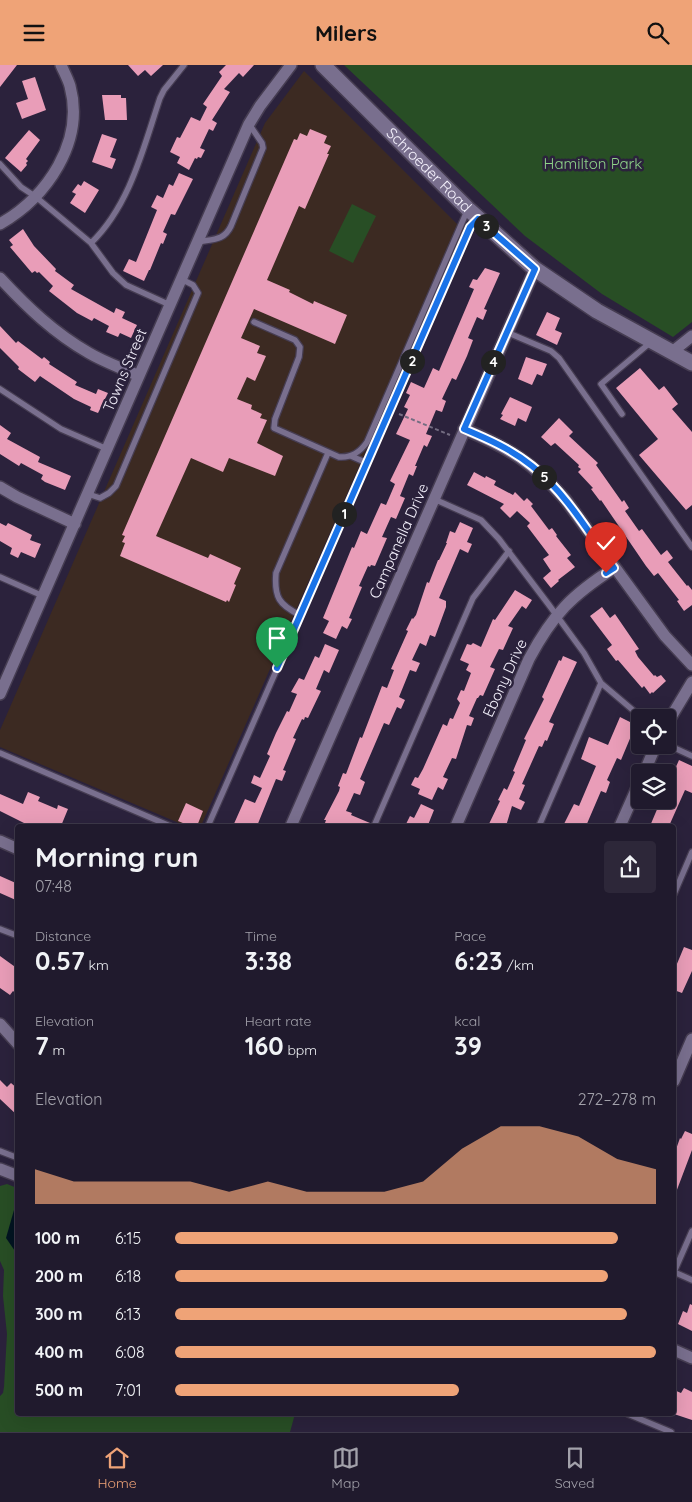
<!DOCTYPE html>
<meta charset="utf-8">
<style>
body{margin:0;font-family:Quicksand,sans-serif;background:#2d2739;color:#f1f3f6;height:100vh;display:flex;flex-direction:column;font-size:19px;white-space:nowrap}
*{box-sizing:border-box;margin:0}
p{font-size:16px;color:#a2a1aa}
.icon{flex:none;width:28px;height:28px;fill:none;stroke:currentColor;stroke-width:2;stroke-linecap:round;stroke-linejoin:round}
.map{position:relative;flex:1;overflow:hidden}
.side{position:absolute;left:15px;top:759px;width:661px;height:592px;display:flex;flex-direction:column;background:#201a2d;border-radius:5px;box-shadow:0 5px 20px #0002,0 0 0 1px #3d3849}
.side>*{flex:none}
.controls{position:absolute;left:631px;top:644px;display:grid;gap:10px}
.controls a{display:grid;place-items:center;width:45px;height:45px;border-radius:5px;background:#201a2d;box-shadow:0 5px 20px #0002,0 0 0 1px #3d3849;font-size:25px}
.pin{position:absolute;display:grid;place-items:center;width:42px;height:42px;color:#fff;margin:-51px -21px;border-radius:50% 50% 50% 0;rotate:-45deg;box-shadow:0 0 5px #0007}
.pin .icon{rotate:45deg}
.km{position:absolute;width:25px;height:25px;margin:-12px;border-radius:50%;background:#222;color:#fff;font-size:14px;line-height:25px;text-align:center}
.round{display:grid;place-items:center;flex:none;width:52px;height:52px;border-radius:5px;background:#2d2739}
.headline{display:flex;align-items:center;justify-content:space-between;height:85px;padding:0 20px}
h1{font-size:28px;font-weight:700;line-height:38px}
.metrics{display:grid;grid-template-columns:repeat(3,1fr);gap:8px;height:85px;padding:5px 20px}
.metrics div{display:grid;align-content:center}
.metrics b{font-size:25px;font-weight:700}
.metrics small{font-size:14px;font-weight:400}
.metrics p{font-size:14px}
.chart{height:140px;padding:10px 20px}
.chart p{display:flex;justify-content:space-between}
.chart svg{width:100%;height:90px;margin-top:5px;fill:#efa377;opacity:.7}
ul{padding:0 20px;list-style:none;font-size:16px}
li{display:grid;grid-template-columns:80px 60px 1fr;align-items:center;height:38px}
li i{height:12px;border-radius:6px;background:#efa377}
header{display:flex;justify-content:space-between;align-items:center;height:65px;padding:0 20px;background:#efa377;color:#111;font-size:22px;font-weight:700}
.dock{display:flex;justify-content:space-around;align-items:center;height:70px;border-top:1px solid #3d3849;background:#201a2d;font-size:14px;color:#a2a1aa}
.dock a{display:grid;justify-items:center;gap:2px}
.dock .current{color:#efa377}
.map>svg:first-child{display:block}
.education{fill:#3c2a22}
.green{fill:#284e25}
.water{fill:#021421}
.building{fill:#e99db8}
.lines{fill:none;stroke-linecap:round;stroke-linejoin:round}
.lane-casing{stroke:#463d52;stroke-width:8}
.street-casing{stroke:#463d52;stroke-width:14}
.secondary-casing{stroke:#463d52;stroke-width:18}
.path{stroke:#746d82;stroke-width:2;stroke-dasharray:4 2.5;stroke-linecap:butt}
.lane{stroke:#796f8e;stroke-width:5.5}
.street{stroke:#796f8e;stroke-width:11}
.secondary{stroke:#796f8e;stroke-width:15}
.route-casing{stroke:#fff;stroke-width:10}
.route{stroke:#1a73e8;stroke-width:6}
.labels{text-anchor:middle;stroke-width:5;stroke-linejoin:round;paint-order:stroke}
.park-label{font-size:15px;fill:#8fd489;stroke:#2b223c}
.street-label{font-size:15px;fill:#f6f3fe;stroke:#2b223c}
</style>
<header><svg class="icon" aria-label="menu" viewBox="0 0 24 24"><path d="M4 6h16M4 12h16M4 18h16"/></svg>Milers<svg class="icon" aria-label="search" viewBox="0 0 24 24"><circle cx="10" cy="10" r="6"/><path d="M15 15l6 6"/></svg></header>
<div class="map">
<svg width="692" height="1367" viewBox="0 0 692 1367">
<rect width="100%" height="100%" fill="#2b223c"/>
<path class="education" d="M304,6L463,165L201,761H186L0,682V665L265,58Z"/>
<path class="green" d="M344,0H692V257L673,272L602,229L525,171Z
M352,139L376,151L353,198L329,186Z
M7,1119L17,1123L18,1349H295L290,1367H0V1331L3,1328L4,1322L7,1269L3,1231L4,1205L0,1196V1121Z"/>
<path class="water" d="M14,1145H17V1189L6,1173Z"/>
<path class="building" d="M0,0H17L0,22Z
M128,0H163L151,11L145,5L138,11Z
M226,0H254L243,12L239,8L224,24L230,27L212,55L217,58L213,66L209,64L200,83L205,85L201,93L198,92L197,94L195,93L189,105L177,98L180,92L170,87L177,72L180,73L191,52L200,56L207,42L203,39L222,11L219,7Z
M35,12L46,45L22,54L16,38L28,34L22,16Z
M102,30H121V33H126L127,55H105Z
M310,64L327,71L324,78L331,81L327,89H329L305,144L299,141L267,215L290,225L289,227L313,239L314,236L347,250L335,279L254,244L241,273L260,281L257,288L266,291L255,316L247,312L237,334L252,340L251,344L262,349L260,353L267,355L257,378L283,391L275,411L229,393L223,407L191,393L156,471L208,493L210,489L241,503L234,519L236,520L229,537L227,535L226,537L120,491L125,478L122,477L125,471L122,470L294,74L297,75L300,68L307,71Z
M29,65L40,75L26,94L28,96L26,98L27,100L21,107L5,93Z
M102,69L117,74L110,92L116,94L112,104L92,97Z
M179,108L193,114L175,150L171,149L163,167L167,169L163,179L161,178L150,205H149L144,216L123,206L129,194L136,197L157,145L151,142L157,130L163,133L169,119L173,121Z
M84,116L99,125L85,148L70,138L76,129L72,127L78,119L81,121Z
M23,164L34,181L56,204L55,206L74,220L71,224L114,248L116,243L125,247L122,253L137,260L131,273L120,268L118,272L106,267L109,261L94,253L92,256L77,248L49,226L53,221L39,207L37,208L35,206L32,208L10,182L13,180L9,175Z
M485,203L500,208L484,244L487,245L483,255L477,252L468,273L473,275L467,291L456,315L452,313L442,334L446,336L442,347L436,345L426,369L432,371L427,382L424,380L415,401H417L413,411L409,409L400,431L405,433L396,454L391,452L382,472L387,473L375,501L371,500L370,502L368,501L359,521L362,522L349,553L352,554L347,564L342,561L336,574L323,568L329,556L323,553L352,482L354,483L361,466L367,469L381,438L386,440L395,419L390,416L410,375L396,369L408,344L404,342L410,330L406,328L411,317L424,323L433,303L439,306L474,224L469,222L473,214L477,215Z
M547,247L560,253L555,265L562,268L557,280L536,270Z
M0,261L16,278L18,276L42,294L44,292L50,297L49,299L77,317L75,320L96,329L98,324L108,328L98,348L90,345L91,342L74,334L40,311L35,317L18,304L19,302L0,283Z
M526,292L547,299L542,311L537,309L532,320L518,314Z
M640,303L659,325L664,321L678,339L672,344L692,367V440L686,445L639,390L658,374L616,323Z
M510,332L532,342L526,357L518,353L515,361L500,354L503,350L501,349Z
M559,353L573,367L569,371L598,398L596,400L622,437L624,435L629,443L625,446L639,466L642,464L661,490L667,485L673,493L668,497L687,521L688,520L692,525V540L684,546L677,536L679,535L658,508L654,511L646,501L601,435L600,436L591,424L593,423L578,407L581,404L578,402L579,400L555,378L551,381L541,372Z
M0,360L11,368L7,374L40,392L38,397L71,411L65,425L45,417L41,414L43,410L21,398L19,401L0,389Z
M474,407L485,413L486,411L496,416L494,420L513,430L515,427L524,436L527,433L533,439L531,441L549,465L552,463L557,470L556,471L571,490L567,493L575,502L558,515L559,516L551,523L543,513L551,506L543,494L549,490L527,461L530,458L517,446L510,453L500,443L504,439L467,420Z
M460,457L473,463L467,477L472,479L468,488L460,484L439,533L446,536V542L435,572L430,570L426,581L420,578L412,595L420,598L416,607L410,605L399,632L405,635L401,644L397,642L389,660L384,658L360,714L365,717L360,730L354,728L346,746L352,748L351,750L370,758L369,761H332L325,758L326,755H324L339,726L340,722L338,721L343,708L346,709L360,672L362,673L382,621L387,623L394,605L391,604L408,566L406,565L412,553L413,554L416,550L427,517L429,518L438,495H439L447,478H446L450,466L455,468Z
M0,458L6,461L8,458L32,470L30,475L41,479L35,493L21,487L18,493L10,489L12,483L0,476Z
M515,525L532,535L526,544L522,541L508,561L513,563L503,585L499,584L490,602L495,604L483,631L480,630L478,633H477L469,651L474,653L471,661L467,660L456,694L452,693L443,712L448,714L443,725L438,722L432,735L418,729L420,724L411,720L415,712L418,713L423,704L443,659L447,661L450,653L453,654L460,638L457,634L461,625L464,626L471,608L466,605L469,599L460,595L467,579L471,580L473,578L481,582L493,554L495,555Z
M602,542L610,553L615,549L639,584L635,586L638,592L654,611L655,610L657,612L661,610L666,616L653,628L652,627L650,629L644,621L642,623L618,595L616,596L607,584L612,580L590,551Z
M325,579L339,585L329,608L324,605L316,624L321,626L308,653L305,652L304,655L302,654L293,673L296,674L283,705L286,706L282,716L276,714L257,761H233L245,734L255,738L262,723L251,718L254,710L260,713L270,691L267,689L276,668L287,646L289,647L297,629L291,627L299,613L304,615L315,591L319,593Z
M563,591L577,597L549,657L554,659L547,676L545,675L542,682L539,681L522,719L525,720L519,734L525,737L521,745L512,741L506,761H488L500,736L498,735L504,723L507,725L515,707L513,706L526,675L524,674L544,634L542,632L559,595L561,596Z
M620,652L634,659L632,663L634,664L621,695L617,693L607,715L610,717L606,728L601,726L586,761H563L574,739L579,741L596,701L581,694L589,672L608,680Z
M679,695L692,701V728L685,725L669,761H650L661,735H668V720Z
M28,727L40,732L38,736L57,744L58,740L68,744L61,761H30L0,746V729L23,739Z
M186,738L203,746L197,761H190L178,756Z
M421,739L434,745L428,760L431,761H405L410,751L414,753Z
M0,811L18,819V836L0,828Z
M684,882L692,885V906L682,928L674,925V906Z
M0,891L18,904V930L13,926L10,930L0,923Z
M0,1015L7,1022L11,1018L18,1024V1051L0,1034Z
M685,1066L692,1069V1085L675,1130L674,1090L680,1073L681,1074Z
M690,1239L692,1240V1266L678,1259L683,1246L687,1248Z
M684,1323L692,1327V1355L674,1349V1325L681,1328Z"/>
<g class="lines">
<defs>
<path id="lane" d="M0,99L21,122L36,132L91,178L113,208L126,220L170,240
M198,177C212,174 224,176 231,161L263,83L262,78L249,59
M91,178C130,140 143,84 160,33L164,25L184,0
M254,257L295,275L300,282L299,292L275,354L274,363L339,392C352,393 360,387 367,377L467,146
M506,267L551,286L559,293L692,482
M0,324L61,364L107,384
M622,349L601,319L651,277
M351,391L367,398
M88,429L100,433L109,428L116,421L198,228L193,220L181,214
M434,434L481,455L499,474L549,540L584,588L601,618L641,652
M0,512L43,531
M300,550C279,540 274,532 276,508L328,388
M668,680L692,691
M0,688L170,761
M208,761L471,162L478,154
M374,761L473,533L509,486
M539,761L601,618
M674,829L692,787
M0,864L18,871
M0,1086L18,1093
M674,1207L692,1166
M674,1207L692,1215
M628,1349L671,1367"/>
<path id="street" d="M0,159C47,132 85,77 70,21C68,14 64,7 61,0
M0,213C27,242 54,268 89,288C104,297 122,303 139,311
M672,287L692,271
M464,364C509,383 532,397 565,434L665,571L692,600
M0,422L17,432L75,459
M0,629L249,59L260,41L291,0
M668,657L692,617
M644,708L656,680
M291,761L535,204
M456,761L529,594C553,549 572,530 614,503
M620,761L640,716
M0,776L18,784
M0,959L18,979
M674,1016L692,974
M0,1104L18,1111
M674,1285L692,1293"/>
<g id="secondary">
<path id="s1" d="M323,0L468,144L535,204L597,246L692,298"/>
</g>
</defs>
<use href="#lane" class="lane-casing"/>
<use href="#street" class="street-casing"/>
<use href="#secondary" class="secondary-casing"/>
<path class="path" d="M399,349L450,370"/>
<use href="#lane" class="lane"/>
<use href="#street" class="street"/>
<use href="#secondary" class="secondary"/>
</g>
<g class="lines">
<defs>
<path id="route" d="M277,603L470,162L478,154L535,204L464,364C488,374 511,384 532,401C566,428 589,468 614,503L606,508"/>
</defs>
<use href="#route" class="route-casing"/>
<use href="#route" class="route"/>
</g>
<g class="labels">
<g class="park-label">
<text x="593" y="104">Hamilton Park</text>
</g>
<g class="street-label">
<text dy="5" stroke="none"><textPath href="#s1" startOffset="149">Schroeder Road</textPath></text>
<text transform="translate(125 305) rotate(-67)" y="5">Towns Street</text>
<text transform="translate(399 476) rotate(-66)" y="5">Campanella Drive</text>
<text transform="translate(505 613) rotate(-65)" y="5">Ebony Drive</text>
</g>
</g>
</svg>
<div class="controls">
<a><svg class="icon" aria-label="locate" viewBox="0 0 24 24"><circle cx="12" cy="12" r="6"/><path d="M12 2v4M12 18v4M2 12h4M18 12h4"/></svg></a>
<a><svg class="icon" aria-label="layers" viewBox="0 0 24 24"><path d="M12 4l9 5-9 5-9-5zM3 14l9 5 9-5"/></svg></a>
</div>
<div class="pin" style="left:277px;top:603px;background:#1e9e55"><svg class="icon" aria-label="arrive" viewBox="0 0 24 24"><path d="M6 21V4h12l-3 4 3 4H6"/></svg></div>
<div class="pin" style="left:606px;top:508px;background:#d93025"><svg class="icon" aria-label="check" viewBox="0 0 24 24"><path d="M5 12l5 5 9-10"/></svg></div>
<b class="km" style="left:344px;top:449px">1</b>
<b class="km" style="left:412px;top:296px">2</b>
<b class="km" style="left:486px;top:161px">3</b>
<b class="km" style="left:493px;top:297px">4</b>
<b class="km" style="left:544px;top:412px">5</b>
<section class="side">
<div class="headline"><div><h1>Morning run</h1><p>07:48</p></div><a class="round"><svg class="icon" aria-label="share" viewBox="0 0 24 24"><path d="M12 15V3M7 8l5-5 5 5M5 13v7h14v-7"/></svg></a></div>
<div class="metrics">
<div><p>Distance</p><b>0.57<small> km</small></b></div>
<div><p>Time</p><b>3:38</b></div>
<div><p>Pace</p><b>6:23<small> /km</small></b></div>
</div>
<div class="metrics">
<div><p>Elevation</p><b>7<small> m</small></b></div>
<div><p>Heart rate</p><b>160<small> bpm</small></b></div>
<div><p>kcal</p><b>39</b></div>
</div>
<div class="chart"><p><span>Elevation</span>272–278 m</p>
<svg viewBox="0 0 160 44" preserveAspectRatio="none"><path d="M0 44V27L10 33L20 33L30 33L40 33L50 38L60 33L70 38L80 38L90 38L100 33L110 17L120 6L130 6L140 11L150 22L160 27V44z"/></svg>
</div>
<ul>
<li><b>100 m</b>6:15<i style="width:92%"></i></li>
<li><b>200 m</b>6:18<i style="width:90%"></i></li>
<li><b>300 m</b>6:13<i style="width:94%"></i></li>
<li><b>400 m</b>6:08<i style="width:100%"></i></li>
<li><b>500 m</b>7:01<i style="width:59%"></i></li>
</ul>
</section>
</div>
<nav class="dock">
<a class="current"><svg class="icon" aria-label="home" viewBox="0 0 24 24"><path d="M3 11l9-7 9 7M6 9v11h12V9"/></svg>Home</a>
<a><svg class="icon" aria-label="map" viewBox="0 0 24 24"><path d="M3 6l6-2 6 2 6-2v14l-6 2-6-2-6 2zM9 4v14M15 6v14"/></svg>Map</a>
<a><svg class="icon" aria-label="saved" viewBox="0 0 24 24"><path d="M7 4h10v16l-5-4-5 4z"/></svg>Saved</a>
</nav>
